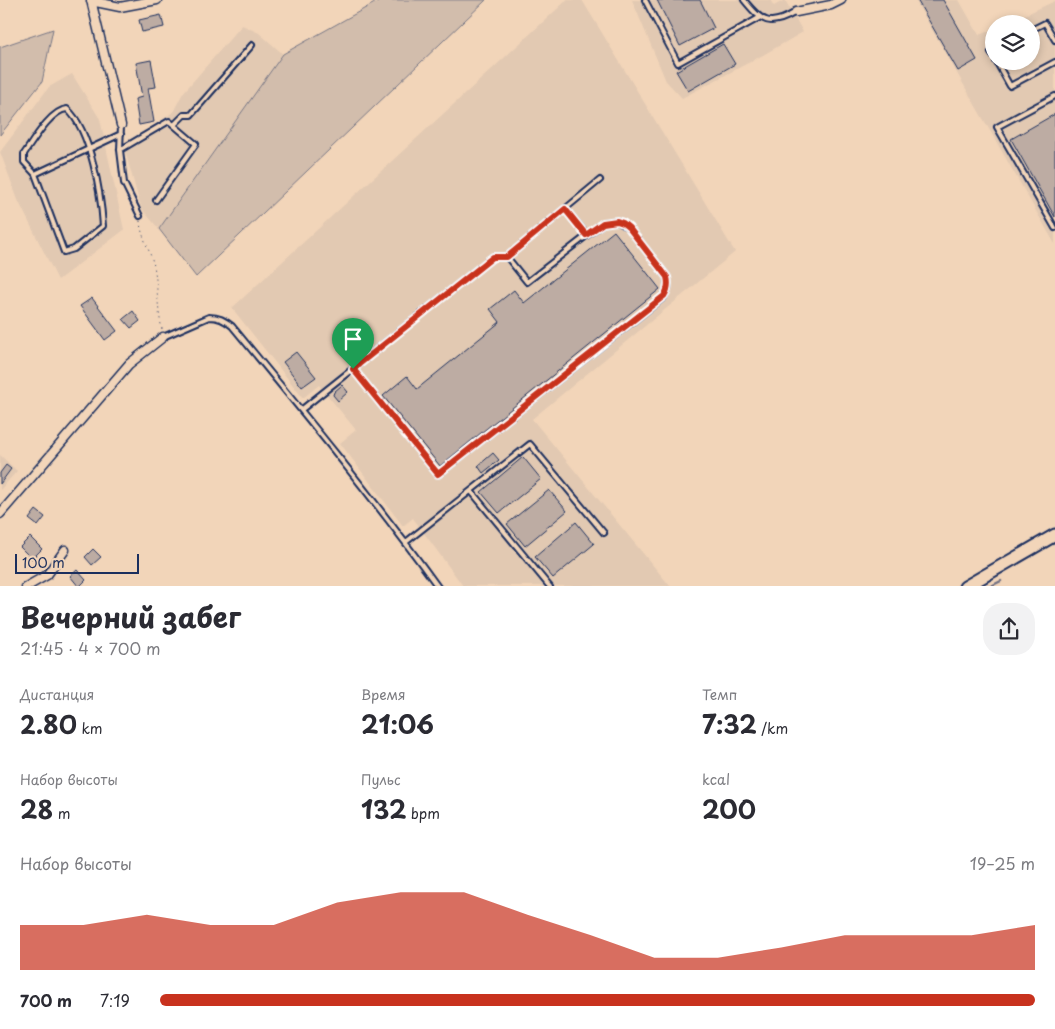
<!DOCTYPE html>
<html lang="ru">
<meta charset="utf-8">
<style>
body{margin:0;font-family:"Playpen Sans",sans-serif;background:#f2f2f3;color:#2b2b33;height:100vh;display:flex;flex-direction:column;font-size:19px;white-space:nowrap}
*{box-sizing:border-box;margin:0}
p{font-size:16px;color:#7c7c81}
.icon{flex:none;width:28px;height:28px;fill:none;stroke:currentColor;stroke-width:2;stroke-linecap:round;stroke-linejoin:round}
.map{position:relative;height:586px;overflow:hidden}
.drawer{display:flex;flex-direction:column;background:#fff;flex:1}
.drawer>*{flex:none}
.tools{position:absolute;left:985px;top:15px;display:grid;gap:10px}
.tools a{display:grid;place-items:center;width:55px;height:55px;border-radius:50%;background:#fff;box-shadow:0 2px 8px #0003;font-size:25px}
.scale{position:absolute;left:15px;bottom:12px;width:124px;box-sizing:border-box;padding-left:5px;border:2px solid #1b2f5e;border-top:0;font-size:14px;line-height:18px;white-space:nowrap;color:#1b2f5e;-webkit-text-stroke:4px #f2d5b9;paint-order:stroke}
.pin{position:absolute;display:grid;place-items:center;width:42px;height:42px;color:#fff;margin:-51px -21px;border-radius:50% 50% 50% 0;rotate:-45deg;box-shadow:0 0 5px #0007}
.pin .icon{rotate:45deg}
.round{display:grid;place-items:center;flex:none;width:52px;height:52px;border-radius:20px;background:#f2f2f3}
.overview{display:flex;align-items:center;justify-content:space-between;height:85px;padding:0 20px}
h1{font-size:28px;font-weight:700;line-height:38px}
.figures{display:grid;grid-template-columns:repeat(3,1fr);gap:8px;height:85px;padding:5px 20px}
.figures div{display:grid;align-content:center}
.figures b{font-size:25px;font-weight:700}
.figures small{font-size:14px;font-weight:400}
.figures p{font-size:14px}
.chart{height:140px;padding:10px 20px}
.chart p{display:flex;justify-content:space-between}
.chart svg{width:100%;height:90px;margin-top:5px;fill:#c8321e;opacity:.7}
ul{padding:0 20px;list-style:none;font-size:16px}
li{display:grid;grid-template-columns:80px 60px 1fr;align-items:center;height:38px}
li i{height:12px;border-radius:6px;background:#c8321e}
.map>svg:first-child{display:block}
.built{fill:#e2c9b2}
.green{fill:#d2bdac;stroke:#767685}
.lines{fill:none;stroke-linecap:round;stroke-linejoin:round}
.stream{stroke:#707082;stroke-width:2.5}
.building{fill:#bdaca3;stroke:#1b2f5e}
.service-casing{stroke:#1b2f5e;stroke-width:8}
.minor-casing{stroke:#1b2f5e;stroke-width:11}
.secondary-casing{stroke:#1b2f5e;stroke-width:15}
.path{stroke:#1b2f5e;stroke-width:1;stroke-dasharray:1 4;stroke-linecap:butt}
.service{stroke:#f2d5b9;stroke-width:4}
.minor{stroke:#f2d5b9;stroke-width:8}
.secondary{stroke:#f2d5b9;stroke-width:11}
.route-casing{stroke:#fff;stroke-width:10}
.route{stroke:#c8321e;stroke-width:6}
</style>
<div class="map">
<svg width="1055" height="587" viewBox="0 0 1055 587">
<rect width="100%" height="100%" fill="#f2d5b9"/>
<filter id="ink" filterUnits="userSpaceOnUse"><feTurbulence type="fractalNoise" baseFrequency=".02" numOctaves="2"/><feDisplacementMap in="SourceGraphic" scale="10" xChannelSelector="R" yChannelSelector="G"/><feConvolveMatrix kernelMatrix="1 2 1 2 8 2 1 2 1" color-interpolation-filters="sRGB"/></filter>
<g filter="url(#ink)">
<path class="built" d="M567,0H582L735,252L532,419L670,586H463L413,518L403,526L340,443L356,430L319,385L303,398L232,308Z
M632,0H770L774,6L785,0L803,32L763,55L682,98L666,81Z
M915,0H959L979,35L994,29V61H1031V24H1005L1055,1V244Z
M242,25L259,33L283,54L159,229L141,208L124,147L173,112L183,93Z
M72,74L100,119L124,230L58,280L18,200L0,152L49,87Z
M0,455L17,471L0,490Z"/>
<path class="green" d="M380,0H486L196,277L159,229L283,54Z
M53,29L42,82L0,135V47Z"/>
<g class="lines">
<path class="stream" d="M989,587L1001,581"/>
</g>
<path class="building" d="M657,0H700L714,28L680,46Z
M917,0H943L977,60L958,71Z
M161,15L164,27L142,32L139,20Z
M723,44L735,64L688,91L676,71Z
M151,60L156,87L148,88L154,122L139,125L135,99L142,97L136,63Z
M1055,114V217L1011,139Z
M614,231L660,289L440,466L383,396L407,376L417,389L500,322L490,309L514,290L524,303Z
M92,298L117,331L105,340L80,306Z
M133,311L140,321L131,328L123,319Z
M296,352L316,377L302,387L283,362Z
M342,385L348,392L338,401L333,395L334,392Z
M493,453L499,460L483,473L478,466Z
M523,457L541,479L499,513L481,492Z
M6,465L11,469L0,484V473Z
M549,490L567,511L525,546L507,524Z
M36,510L45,517L38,526L29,519Z
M576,522L594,544L553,578L535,557Z
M30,537L42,549L32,559L20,547Z
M93,549L101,557L92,565L85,557Z
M77,570L86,580L79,587L70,576Z"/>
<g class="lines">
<defs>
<path id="service" d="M645,0L678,63L759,18
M744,0C762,22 769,28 796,12
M1031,30L1045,23L1055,40
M994,50L991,52L994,56
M996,61L1010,86L1055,62
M1055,96L997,127L1055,228
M175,124L184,115H191L252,45
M121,125L120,150L124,183L140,216
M120,150L169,121L196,144L156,200
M35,174L24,162V154C33,141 51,110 67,109C91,130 101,195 103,226L74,249L64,252L35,174L121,134
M565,209L587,235
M163,337L209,317C219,317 224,320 232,326C302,411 373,497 438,587
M353,369L438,474L664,297L668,287L667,277L629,228L617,221L603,223L527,282L507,257
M301,410L493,257H507L600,180
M471,491L550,587
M406,542L530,444L604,533"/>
<path id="minor" d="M91,0L121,125
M91,1L120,7L157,0
M796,12L831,5L841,0
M0,514L129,364L163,337
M26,587L47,575L65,550"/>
<path id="secondary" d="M965,587L1055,535"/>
</defs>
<use href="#service" class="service-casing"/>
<use href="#minor" class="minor-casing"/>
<use href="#secondary" class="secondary-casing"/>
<path class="path" d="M140,221C140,233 151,253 154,266C158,287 157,308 162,329"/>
<use href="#service" class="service"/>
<use href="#minor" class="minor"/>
<use href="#secondary" class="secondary"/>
</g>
</g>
<g class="lines" filter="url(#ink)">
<defs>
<path id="route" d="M565,209L586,235L603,223L617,221L623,223L629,228L667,277C669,285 668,290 664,296L438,474L353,369L493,257H507Z"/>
</defs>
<use href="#route" class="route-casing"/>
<use href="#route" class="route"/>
</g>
</svg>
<div class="tools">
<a><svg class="icon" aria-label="layers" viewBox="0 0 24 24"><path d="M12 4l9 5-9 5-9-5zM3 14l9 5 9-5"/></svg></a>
</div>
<div class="scale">100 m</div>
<div class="pin" style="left:353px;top:369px;background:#1e9e55"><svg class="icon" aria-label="arrive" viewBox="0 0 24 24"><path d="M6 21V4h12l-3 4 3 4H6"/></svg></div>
</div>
<section class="drawer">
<div class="overview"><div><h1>Вечерний забег</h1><p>21:45 · 4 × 700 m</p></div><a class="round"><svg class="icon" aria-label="share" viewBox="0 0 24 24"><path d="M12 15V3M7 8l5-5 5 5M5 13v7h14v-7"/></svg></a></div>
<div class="figures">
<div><p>Дистанция</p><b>2.80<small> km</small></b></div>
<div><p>Время</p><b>21:06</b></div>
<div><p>Темп</p><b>7:32<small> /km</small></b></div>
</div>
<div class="figures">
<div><p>Набор высоты</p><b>28<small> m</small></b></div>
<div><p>Пульс</p><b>132<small> bpm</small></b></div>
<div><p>kcal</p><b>200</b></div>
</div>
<div class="chart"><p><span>Набор высоты</span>19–25 m</p>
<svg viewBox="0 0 160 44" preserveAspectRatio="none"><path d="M0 44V22L10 22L20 17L30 22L40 22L50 11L60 6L70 6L80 17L90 27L100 38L110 38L120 33L130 27L140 27L150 27L160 22V44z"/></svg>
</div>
<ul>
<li><b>700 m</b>7:19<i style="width:100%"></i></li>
</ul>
</section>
